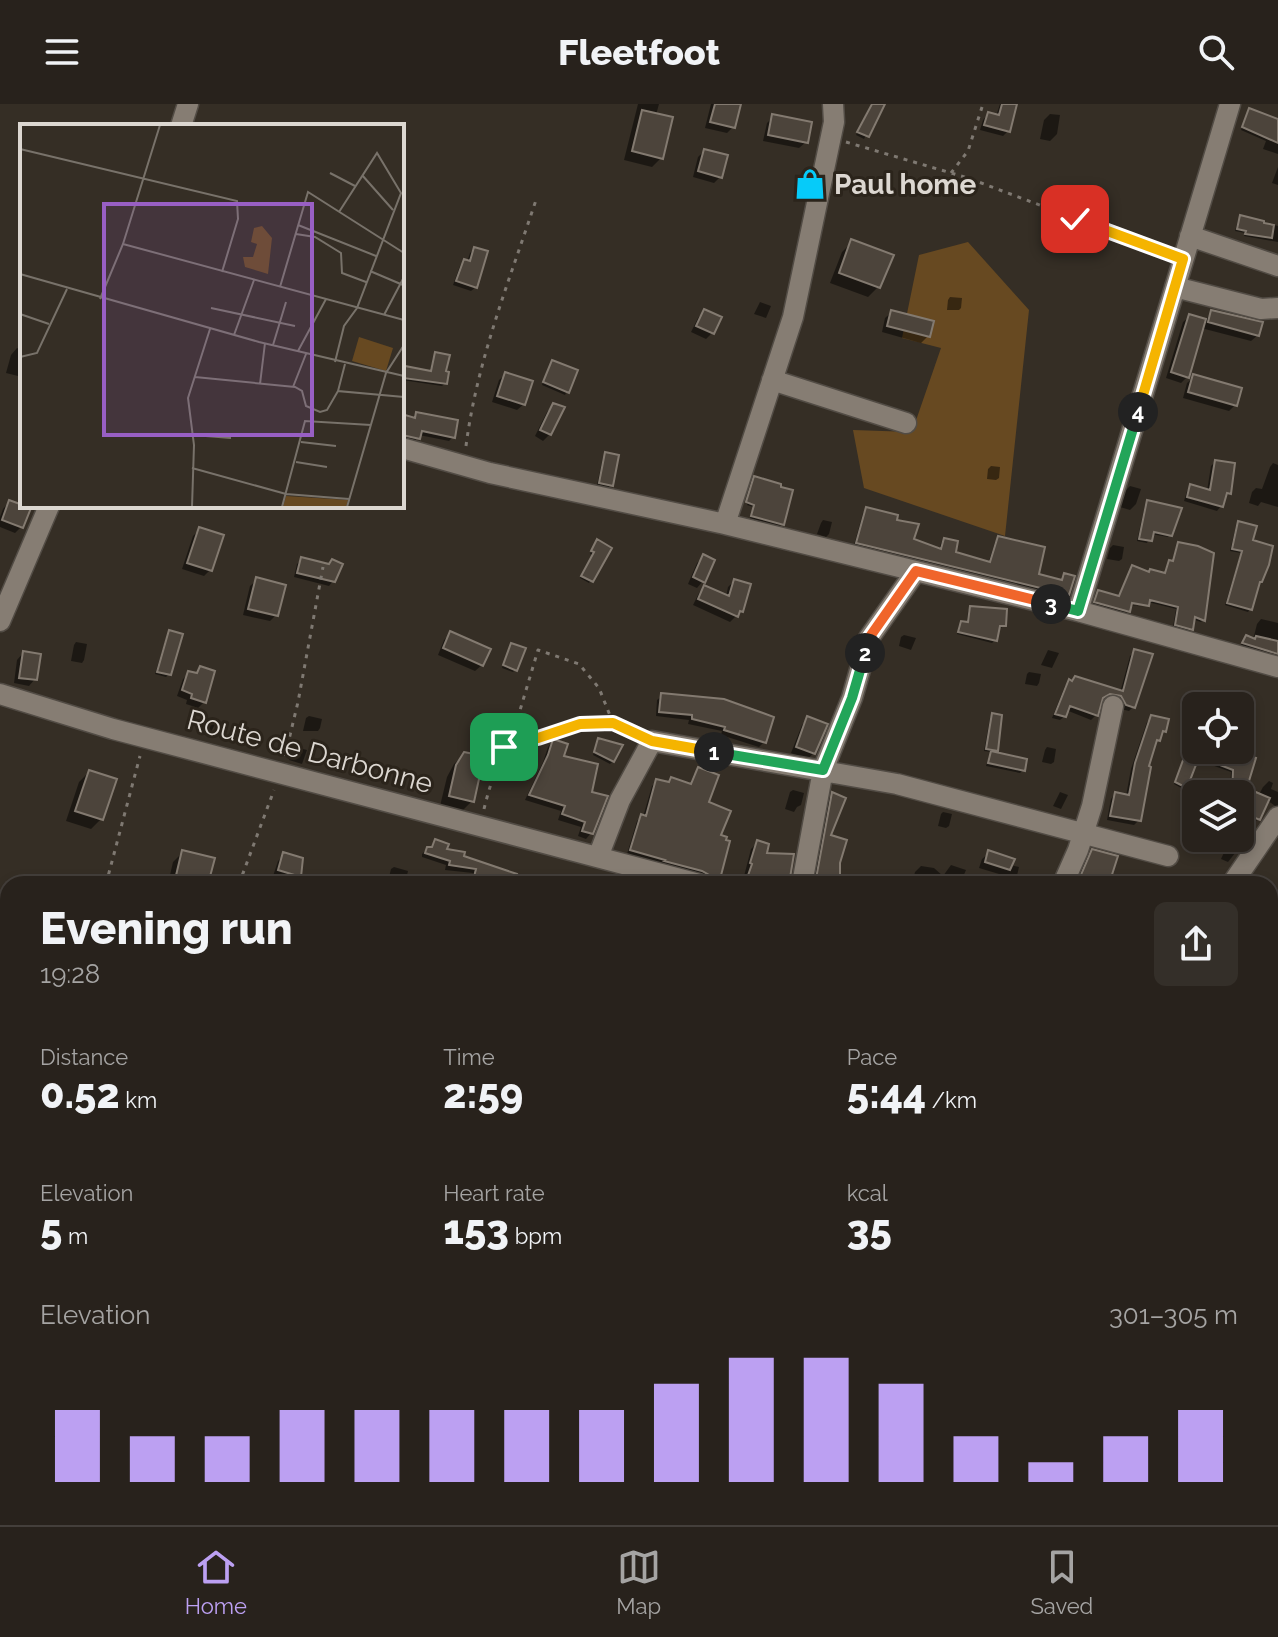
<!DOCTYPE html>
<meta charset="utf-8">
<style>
body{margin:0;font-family:Raleway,sans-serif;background:#342f29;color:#f1f3f6;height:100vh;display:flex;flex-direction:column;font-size:30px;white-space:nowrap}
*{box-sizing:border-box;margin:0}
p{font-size:26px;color:#a5a4a3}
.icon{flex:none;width:44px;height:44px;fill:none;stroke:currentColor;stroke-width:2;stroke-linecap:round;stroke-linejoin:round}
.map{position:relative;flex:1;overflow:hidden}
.sheet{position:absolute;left:0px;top:772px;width:1278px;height:650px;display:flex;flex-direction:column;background:#28221c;border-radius:24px 24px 0 0;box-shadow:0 4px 12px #0003,0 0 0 2px #443f3b}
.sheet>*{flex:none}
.controls{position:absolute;left:1182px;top:588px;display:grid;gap:16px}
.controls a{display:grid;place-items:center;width:72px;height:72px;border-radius:12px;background:#28221c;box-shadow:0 4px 12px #0003,0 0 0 2px #443f3b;font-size:40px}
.pin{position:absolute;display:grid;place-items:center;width:68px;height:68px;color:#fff;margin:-34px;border-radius:16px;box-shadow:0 4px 12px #0006}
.km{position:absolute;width:40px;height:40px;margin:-20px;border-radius:50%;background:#222;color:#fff;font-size:22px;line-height:40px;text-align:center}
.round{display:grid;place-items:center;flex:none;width:84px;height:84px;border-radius:12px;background:#342f29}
.summary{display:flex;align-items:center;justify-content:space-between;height:136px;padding:0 40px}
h1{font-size:44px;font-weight:800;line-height:60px}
.stats{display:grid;grid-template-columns:repeat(3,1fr);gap:12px;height:136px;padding:8px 40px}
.stats div{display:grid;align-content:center}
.stats b{font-size:40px;font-weight:800}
.stats small{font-size:22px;font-weight:400}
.stats p{font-size:22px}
.chart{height:224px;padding:16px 40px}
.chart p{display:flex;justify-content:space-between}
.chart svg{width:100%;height:144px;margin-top:8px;stroke:#bca0f2;stroke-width:6}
header{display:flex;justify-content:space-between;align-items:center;height:104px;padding:0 40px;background:#28221c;font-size:36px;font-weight:800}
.tabs{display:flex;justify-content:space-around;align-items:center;height:112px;border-top:2px solid #443f3b;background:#28221c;font-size:22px;color:#a5a4a3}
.tabs a{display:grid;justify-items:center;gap:4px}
.tabs .on{color:#bca0f2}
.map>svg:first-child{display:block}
.green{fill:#674921}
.shadow{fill:#0007}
.building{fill:#4c443b;stroke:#837a70;stroke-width:2}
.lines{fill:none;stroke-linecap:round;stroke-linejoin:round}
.minor-casing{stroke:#524c45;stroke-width:23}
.path{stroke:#7f7972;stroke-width:3;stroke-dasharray:4 6;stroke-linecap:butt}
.minor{stroke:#867d73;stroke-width:20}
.split-1-casing{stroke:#fff;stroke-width:16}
.split-2-casing{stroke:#fff;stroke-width:16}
.split-3-casing{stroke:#fff;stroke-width:16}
.split-4-casing{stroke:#fff;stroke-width:16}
.split-5-casing{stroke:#fff;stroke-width:16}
.split-1{stroke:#f5b400;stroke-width:10}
.split-2{stroke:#22a559;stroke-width:10}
.split-3{stroke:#f0652b;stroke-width:10}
.split-4{stroke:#22a559;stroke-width:10}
.split-5{stroke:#f5b400;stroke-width:10}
.labels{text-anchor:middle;stroke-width:6;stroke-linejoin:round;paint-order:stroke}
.poi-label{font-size:28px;font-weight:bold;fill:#dcd7d1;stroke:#2b241b;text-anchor:start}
.street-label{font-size:28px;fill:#dcd7d1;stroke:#2b241b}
.inset-road{fill:none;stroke:#78726a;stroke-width:2}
.view{fill:#985fc4;fill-opacity:0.15;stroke:#985fc4;stroke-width:4}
.inset-edge{fill:none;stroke:#dcd7d1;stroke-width:4}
</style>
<header><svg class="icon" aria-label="menu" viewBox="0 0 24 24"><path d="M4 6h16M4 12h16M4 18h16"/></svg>Fleetfoot<svg class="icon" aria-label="search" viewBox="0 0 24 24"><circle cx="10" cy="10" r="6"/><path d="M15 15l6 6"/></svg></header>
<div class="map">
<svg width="1278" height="1421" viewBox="0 0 1278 1421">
<rect width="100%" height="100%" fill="#352e25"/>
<path class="green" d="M968,138L1029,206L1005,432L864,384L853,326L912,328L941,244L902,234L919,151Z"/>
<path class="shadow" d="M638,0H659L656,11L661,54L652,63L624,56Z
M711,0H740L733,23L727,29L705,24Z
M871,0L882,1L864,35L856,31Z
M1000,0H1015L1008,27L1003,32L980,26L983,16L988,10L996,12Z
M1249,6L1278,16V50L1263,45L1266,37L1241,26Z
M1050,10L1060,11L1057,30L1050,37L1040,35L1044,16Z
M773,13L806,38L799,44L763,37L767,19Z
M704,47L720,73L714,79L693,73L698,53Z
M1278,63V81L1272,79Z
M1241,113L1278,122V138L1244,132L1245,129L1235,127L1238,116Z
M852,138L878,183L868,193L830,179L842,148Z
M474,145L476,183L471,187L453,181L460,162L465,157L467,158L470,149Z
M950,193L962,194L961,204L959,206H947L948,196Z
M760,198L771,202L766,214L754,210Z
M704,207L712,229L706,235L691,228L698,214Z
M892,208L928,232L921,239L882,228L885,214Z
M1212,208L1258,231L1251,237L1201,224L1187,273L1181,279L1166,274L1183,218L1190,212L1205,217Z
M17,244L22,246V273L6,269L11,251Z
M436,250L444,269L445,279L442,282L402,276L403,267L405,264L430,268L433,253Z
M550,261L576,268L565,291L542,281Z
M506,270L524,300L517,306L492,298L499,276Z
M1194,273L1235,301L1229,307L1183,294L1187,279Z
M553,301L550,330L543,337L535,332L547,308Z
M417,310L453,333L449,337L419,331L414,338L402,335V314L412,315Z
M605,351L611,381L609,383L597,381L603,353Z
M1215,358L1229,389L1224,394L1221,402L1217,407L1184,397L1187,387L1191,382L1207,387L1211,362Z
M1273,359L1278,361V403L1261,398L1258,402L1249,399L1252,388L1256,384L1262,385L1270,363Z
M991,362L1000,363L999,374L996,376L987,375L988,365Z
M756,375L782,420L779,423L750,415L753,403L747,401Z
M1130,382L1141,385L1136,400L1130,406L1120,403L1124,388Z
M9,398L22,422L15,429L0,423V413L3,405Z
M1147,398L1170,431L1168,433L1151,430L1147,439L1137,437L1145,401Z
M866,406L894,418L912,437L939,446L941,439L944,436L953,449L988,460L995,438L998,435L1037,471L1061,477L1065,471L1067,490L1064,493L854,441L863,409Z
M823,416L832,418L829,430L826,433L817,430L821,419Z
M1239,419L1250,437L1260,477L1250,505L1248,508L1225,501L1241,449L1230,447L1236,422Z
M200,425L210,466L204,472L182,465L193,432Z
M595,440L591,476L589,479L580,474L592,451L590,450Z
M1113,441L1124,443L1122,455L1119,457L1107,455L1110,444Z
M1179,441L1203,516L1201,518L1192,515L1191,525L1188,527L1173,523L1176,505L1148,498L1123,495L1122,499L1145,503L1130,501L1126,510L1093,500L1098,489L1118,494L1132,463L1148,470H1164L1167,461L1170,458L1172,459L1176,443Z
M703,453V477L697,484L688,480L697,459Z
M302,455L333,477L329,482L294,473L297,460Z
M257,476L276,511L270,517L243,511L250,482Z
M734,477L741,507L730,518L693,501L699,489L704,483L726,493L728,483Z
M971,504L1004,521L1001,524H997L995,536L992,539L957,530L959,521L962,519L967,520L968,507Z
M1261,515L1278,519V555L1239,544L1246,533L1253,536L1257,520Z
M169,528V570L166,573L155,570L167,531Z
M451,529L482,561L475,567L438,551L444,536Z
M904,531L916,534L911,546L899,542L901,533Z
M76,538L87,540L84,556L82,559L71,557L74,541Z
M509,544L515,566L513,568L502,564Z
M1048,546L1059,549L1052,564L1041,561Z
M1134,548L1133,603L1129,607L1121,605L1117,596L1104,593L1100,595L1096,611L1091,616L1066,606L1065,612L1060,616L1052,614L1065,582L1069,578L1120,589L1130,552Z
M23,549L35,575L29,582L14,579L17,556Z
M200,564L204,598L198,604L186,600L187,596L177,592L183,575L189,569L194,570Z
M1029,568L1041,570L1039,579L1037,582L1025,580L1027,570Z
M662,592L764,638L759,643L721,631L722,627L688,620L689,616L656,612L657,596Z
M993,611L996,646L992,650L1023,666L1020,669L986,662L989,652L992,648L984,647L990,614Z
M309,612L322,615L320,624L318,627H303L306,614Z
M1152,613L1158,636L1153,641L1146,664L1139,716L1134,721L1107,716L1111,695L1115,690L1126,692L1131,665L1147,618Z
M204,614L216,618L209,632L197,628Z
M808,615L814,649L807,655L791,649L802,621Z
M490,629L517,656L514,658L484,646Z
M599,636L613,657L610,660L593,651Z
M553,637L561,654L590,689L591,729L586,735L578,732L581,723L558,716L561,707L525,696L543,658L548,643Z
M295,643L307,646L302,660L289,656Z
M1047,643L1056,645L1054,658L1051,660L1042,658L1045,646Z
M1211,646H1222L1253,655L1242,692L1240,695V690H1230L1231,668L1206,659Z
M465,650L472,697L462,707L440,702L447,673L454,660Z
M1184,658L1186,683L1183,685L1174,680Z
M699,665L706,699L718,733V778L715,780H706L661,761L627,750L637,717L642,712L643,713L652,682L657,677L689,682L694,670Z
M89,668L101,715L91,725L66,717L79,678Z
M1269,677L1273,679L1271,685L1278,688V704L1267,696L1259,714L1253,720L1245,717L1263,683Z
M793,686L804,689L801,701L797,703L794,708L785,705L790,688Z
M1060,688L1068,691L1061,705L1053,702Z
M833,691L828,733L838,759V780H811L826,697Z
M943,708L952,710L949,722L946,724L938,722L941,710Z
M436,737L445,747L462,753L512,780H470L473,769L445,766L446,761L422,753V750L427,745H430Z
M757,739L764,751L787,780H742L751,745Z
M1228,740L1239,744L1228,758L1221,755Z
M1092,747L1107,780H1075L1086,754Z
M183,748L206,780H168L173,758Z
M989,749L1010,761L1019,763L1015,780H1000L1001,778L997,777L999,770L979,764L982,755Z
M284,751L299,772L293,778L273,772L278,757Z
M951,761L966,766L960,780H882L888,773L912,779L915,768L921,762L934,764L943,772Z
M394,763L408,767L405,780H362L366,771L388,777L391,765Z
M563,770L587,780H556Z
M1270,786H1278V812H1270Z
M1270,886L1278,888V916L1270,914Z
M1270,955L1278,957V1001L1270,999Z
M1277,1230H1278V1261L1270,1257V1237Z
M1278,1288V1331L1270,1327V1296Z"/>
<path class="building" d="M715,0H741L735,24L710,18Z
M872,0H885L869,33L857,28Z
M1002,0H1017L1010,28L984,21L988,8L999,11Z
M1249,4L1278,15V39L1242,23Z
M642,6L673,13L663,55L632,47Z
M772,10L812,18L808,39L768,31Z
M704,45L728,51L722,74L698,67Z
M1240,111L1264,117V119L1274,121L1272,134L1245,130L1246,127L1237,125Z
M851,135L894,151L880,184L839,169Z
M474,143L488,147L477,184L456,177L464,155L470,157Z
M704,205L722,213L714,230L696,222Z
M891,206L934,217L930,233L887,222Z
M1211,206L1263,218L1259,232L1208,218Z
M1189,210L1206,215L1189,274L1171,268Z
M435,248L450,251L446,267L449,268L447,280L403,274L405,262L431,267Z
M552,256L578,266L569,289L543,278Z
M505,268L533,277L525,301L497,292Z
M1193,270L1242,284L1237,302L1188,288Z
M553,299L565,303L551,331L540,326Z
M416,308L458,316L455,334L422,327L420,335L402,331V310L415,314Z
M605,348L619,351L613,382L599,379Z
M1215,356L1235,359L1231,390L1227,389L1223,403L1187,393L1190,380L1210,386Z
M754,372L781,380V383L793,386L784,421L751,412L754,401L746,398Z
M9,396L31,404L23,424L2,416Z
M1147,396L1182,404L1172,432L1154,428L1152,437L1139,435Z
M866,403L898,411L897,416L919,420L914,435L941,445L944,434L958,437L956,448L990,458L998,432L1045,443L1039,470L1062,476L1064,469L1075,472L1069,491L856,439Z
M1238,417L1257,422L1253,436L1273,442L1269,461L1262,478H1260L1252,506L1227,499L1242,447L1232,445Z
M199,423L224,431L212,467L187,459Z
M597,435L612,444L593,478L581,472L594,448L591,447Z
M1178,438L1198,442L1214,449L1205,517L1195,513L1193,526L1175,521L1178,503L1150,496L1149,502L1132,499L1130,508L1094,498L1098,486L1119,492L1132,461L1149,468L1150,465L1165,469L1169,456L1173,457Z
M703,450L715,456L705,479L693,473Z
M301,453L329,460L332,455L343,460L335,478L297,469Z
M256,473L286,481L278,512L248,505Z
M734,475L751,480L743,508L740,507L738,513L698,495L704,481L729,492Z
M970,502L1007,505L1006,522H1000L997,537L958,528L961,517L968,518Z
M169,526L183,530L171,571L157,568Z
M450,527L491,545L483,562L443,544Z
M1246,531L1255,535L1256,532L1278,537V550L1242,539Z
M511,539L526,544L517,567L503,561Z
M1134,545L1153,550L1135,604L1126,601L1121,592L1110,590L1103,594L1098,612L1070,602L1066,613L1055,610L1069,575L1072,577L1075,572L1123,587Z
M23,547L41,550L37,576L19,574Z
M200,562L215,567L206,599L191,594L192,590L182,586L188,567L197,569Z
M661,589L724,595L774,613L766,639L724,626L725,623L692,615V611L659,608Z
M992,609L1002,611L998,647L986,645Z
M1151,611L1169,615L1166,628L1163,627L1160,637L1157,636L1149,662L1151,663L1141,717L1110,712L1115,688L1129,691L1135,659Z
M807,612L828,620L815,650L796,643Z
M492,624L506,629L504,635L524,644L519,657L486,643Z
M598,634L623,641L614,658L594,648Z
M553,635L568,640L564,652L598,660L592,688L608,692L593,730L582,727L585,718L562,710L565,702L529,691L548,651Z
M1184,646H1230L1256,654L1245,690H1232L1233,666L1199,653L1187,684L1175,678L1186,648Z
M991,647L1027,655L1025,667L988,659Z
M464,648L484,652L474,698L449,692L456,661Z
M698,663L719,671L709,698L731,707L721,731L727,733L726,736L730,737L719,779L711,777L709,771L702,767L664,757L665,756L630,746L641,710L646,712L656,675L669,678L671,673L691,680Z
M89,666L117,675L103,716L75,707Z
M1251,686L1270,694L1260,716L1243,709Z
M832,688L846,694L831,731L847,736L840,759V780H815Z
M435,735L449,740L447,745L465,748L464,752L517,770L514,780H472L476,765L449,761L450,757L425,749L427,743H432Z
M757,736L769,740L767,749L794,750L789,780H745L752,760L750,759Z
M1092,745L1118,752L1109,780H1077Z
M182,746L215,754L208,780H174Z
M988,746L1015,755L1010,766L985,758Z
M283,748L303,754L301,773L278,766Z"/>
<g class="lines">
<defs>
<path id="minor" d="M181,22L188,0
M1190,132L1278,162
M1175,183L1261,205L1278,204
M772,276L906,319
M402,344L490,369L725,420L1078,507L1278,563
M725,420L793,213L834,18L833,0
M1078,507L1230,0
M0,517L49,402
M0,590L113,625L699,780
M598,753L620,696L652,637L897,680L1168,752
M802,780L823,666L852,594L869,534L916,467
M1063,780L1078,746L1092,702L1113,602
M1232,780L1278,713
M1270,929L1278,931
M1270,1262L1278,1265
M1270,1331L1278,1332
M543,1414V1421
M1216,1421L1217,1414"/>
</defs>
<use href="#minor" class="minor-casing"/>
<path class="path" d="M846,38L968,74L1167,149
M951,69L968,47L983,0
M466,342C477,256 510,175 537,93
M613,619L599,584L579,560L538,546L515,623L522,634C552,633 581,614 612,619C620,620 629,626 636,630
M285,652L298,598L323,463
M484,705C491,676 501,649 515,623
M106,780L140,652
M239,780L274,686
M0,981L8,945
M0,1202L8,1203"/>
<use href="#minor" class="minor"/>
</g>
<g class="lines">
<defs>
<path id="split-1" d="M504,643L515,623L522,634H538L580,620L613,619L652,637L714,648"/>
<path id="split-2" d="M714,648L823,666L852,594L865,549"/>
<path id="split-3" d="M865,549L869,534L916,467L1051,500"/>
<path id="split-4" d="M1051,500L1078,507L1138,308"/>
<path id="split-5" d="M1075,115L1183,155L1138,308"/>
</defs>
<use href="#split-1" class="split-1-casing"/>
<use href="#split-2" class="split-2-casing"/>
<use href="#split-3" class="split-3-casing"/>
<use href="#split-4" class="split-4-casing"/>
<use href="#split-5" class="split-5-casing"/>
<use href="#split-1" class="split-1"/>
<use href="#split-2" class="split-2"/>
<use href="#split-3" class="split-3"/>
<use href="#split-4" class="split-4"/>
<use href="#split-5" class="split-5"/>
</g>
<defs>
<symbol id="shop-bare" viewBox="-9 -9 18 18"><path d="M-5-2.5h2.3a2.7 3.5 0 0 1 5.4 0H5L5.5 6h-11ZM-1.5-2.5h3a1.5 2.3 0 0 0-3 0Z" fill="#06cbf9" stroke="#2b241b" stroke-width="2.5" paint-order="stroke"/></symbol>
</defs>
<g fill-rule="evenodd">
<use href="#shop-bare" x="788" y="58" width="44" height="44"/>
</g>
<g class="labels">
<g class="poi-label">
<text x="834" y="90">Paul home</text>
</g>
<g class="street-label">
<text transform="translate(310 647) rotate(15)" y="10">Route de Darbonne</text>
</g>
</g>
<g transform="translate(20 20)">
<rect width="384" height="384" fill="#352e25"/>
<path d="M242,102L252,114L248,150L225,143L223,133H233L237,120L231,118L234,104ZM339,213L373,224L366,247L332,237ZM266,372L328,376L326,383H263Z" fill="#674921"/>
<path class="inset-road" d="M0,25L217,77L218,95L202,148M310,49L335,62M342,51L373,86M278,101L356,132M276,110L295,113L321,129L322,149L346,158M103,120L384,196M350,147L383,161M0,150L239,218L384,252M260,163L288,68L384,129M80,175L103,120L140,1M191,184L275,202M0,190L29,200M364,191L384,153M214,211L234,156M253,221L266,178M278,227L306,175M0,233L17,229L47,165M315,238L324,202L337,184L381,69L357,29L319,88M325,240L318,267L384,273M175,253L275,263L282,267L286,282L300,288L307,286L318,267M240,260L245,219M273,263L286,230M173,311L211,314M281,318L316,322M276,338L307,343M172,344L266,370L329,375M172,383L174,321L168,274L190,205M262,383L285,297L351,301M327,383L366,249L384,221"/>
<path class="view" d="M84,80H292V311H84Z"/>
<rect width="384" height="384" class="inset-edge"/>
</g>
</svg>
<div class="controls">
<a><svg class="icon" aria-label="locate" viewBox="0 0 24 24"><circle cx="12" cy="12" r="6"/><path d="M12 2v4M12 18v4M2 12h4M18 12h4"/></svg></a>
<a><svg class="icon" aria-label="layers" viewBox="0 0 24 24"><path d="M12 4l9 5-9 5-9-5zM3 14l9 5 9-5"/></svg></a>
</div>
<div class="pin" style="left:504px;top:643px;background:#1e9e55"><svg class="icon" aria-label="arrive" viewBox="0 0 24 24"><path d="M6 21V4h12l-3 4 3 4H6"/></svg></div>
<div class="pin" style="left:1075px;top:115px;background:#d93025"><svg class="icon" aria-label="check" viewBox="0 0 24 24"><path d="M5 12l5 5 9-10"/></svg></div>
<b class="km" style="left:714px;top:648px">1</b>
<b class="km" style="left:865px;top:549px">2</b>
<b class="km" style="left:1051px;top:500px">3</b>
<b class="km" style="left:1138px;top:308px">4</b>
<section class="sheet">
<div class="summary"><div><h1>Evening run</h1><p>19:28</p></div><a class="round"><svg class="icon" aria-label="share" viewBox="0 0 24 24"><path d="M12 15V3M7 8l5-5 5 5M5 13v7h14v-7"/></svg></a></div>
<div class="stats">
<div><p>Distance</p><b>0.52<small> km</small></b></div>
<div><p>Time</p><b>2:59</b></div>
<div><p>Pace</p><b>5:44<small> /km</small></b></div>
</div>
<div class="stats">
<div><p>Elevation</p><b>5<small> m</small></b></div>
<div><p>Heart rate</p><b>153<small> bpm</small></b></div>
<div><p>kcal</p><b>35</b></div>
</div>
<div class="chart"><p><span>Elevation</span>301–305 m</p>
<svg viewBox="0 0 160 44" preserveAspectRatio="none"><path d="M5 44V22M15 44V30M25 44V30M35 44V22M45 44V22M55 44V22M65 44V22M75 44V22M85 44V14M95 44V6M105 44V6M115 44V14M125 44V30M135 44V38M145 44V30M155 44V22"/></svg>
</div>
</section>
</div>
<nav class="tabs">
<a class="on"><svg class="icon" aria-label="home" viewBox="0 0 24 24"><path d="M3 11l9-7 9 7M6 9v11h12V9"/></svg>Home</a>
<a><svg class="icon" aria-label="map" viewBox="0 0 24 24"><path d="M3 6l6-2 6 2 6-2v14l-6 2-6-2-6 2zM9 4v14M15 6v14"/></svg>Map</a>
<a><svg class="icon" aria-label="saved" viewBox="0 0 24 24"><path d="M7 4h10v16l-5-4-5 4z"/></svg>Saved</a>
</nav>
